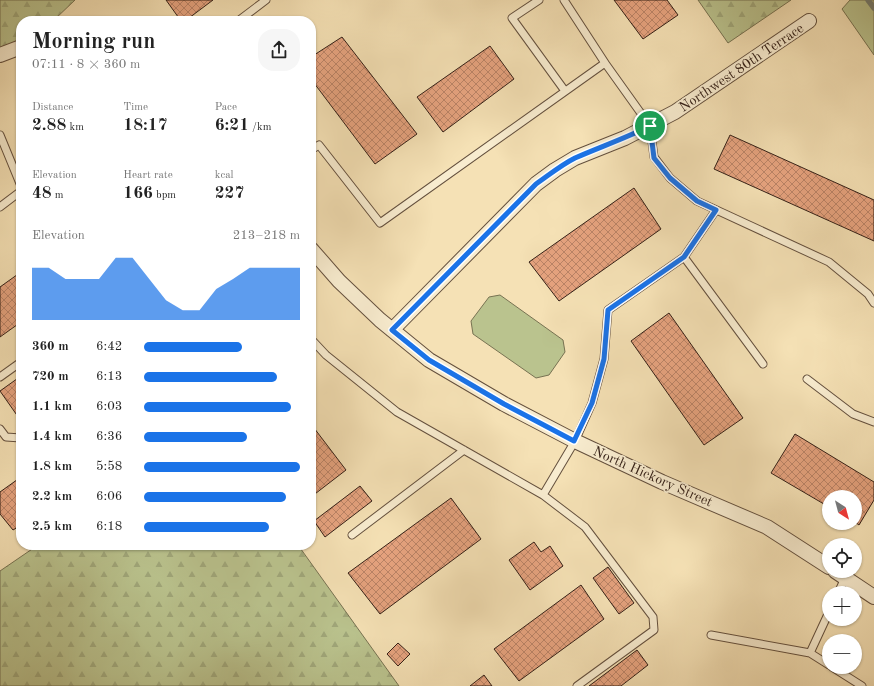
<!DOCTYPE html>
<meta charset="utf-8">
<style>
body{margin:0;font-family:"Old Standard TT",serif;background:#f6f6f6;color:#222;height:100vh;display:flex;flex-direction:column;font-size:15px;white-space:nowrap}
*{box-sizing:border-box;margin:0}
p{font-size:13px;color:#767676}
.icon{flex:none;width:22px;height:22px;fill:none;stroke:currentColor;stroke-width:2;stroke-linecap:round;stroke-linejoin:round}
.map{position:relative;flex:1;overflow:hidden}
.drawer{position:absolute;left:16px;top:16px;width:300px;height:534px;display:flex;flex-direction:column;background:#fff;border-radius:16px;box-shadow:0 1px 3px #0004}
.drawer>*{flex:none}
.needle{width:26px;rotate:144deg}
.fabs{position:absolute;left:822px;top:490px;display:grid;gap:8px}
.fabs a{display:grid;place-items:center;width:40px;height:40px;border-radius:50%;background:#fff;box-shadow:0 1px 3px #0004;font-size:20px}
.pin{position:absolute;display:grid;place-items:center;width:34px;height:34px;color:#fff;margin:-17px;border:2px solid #fff;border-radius:50%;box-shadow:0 1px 4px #0007}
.round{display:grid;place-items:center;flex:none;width:42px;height:42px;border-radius:16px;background:#f6f6f6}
.headline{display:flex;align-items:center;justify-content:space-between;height:68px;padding:0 16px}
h1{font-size:22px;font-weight:800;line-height:30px}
.metrics{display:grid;grid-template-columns:repeat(3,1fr);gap:6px;height:68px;padding:4px 16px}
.metrics div{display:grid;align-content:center}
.metrics b{font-size:17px;font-weight:800}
.metrics small{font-size:11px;font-weight:400}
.metrics p{font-size:11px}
.chart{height:112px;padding:8px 16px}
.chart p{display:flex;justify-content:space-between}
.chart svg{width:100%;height:72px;margin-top:4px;fill:#1a73e8;opacity:.7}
ul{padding:0 16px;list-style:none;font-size:13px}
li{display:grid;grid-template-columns:64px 48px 1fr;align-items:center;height:30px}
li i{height:10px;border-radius:5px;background:#1a73e8}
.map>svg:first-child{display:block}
.green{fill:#bac38e;stroke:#777252}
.forest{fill:url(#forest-firs);stroke:#777252}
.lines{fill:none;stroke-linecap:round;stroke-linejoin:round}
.stream{stroke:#737e74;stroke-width:5.5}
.building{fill:url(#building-cross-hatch);stroke:#342017}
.lane-casing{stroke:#64503e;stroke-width:9}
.street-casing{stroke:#64503e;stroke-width:16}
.lane{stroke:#f8eccf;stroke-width:7}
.street{stroke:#f8eccf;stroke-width:14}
.route-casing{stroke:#fff;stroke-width:8}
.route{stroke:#1a73e8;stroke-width:5}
.labels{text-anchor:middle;stroke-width:3.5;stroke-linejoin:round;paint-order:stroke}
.street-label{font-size:14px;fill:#342017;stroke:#f8eccf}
</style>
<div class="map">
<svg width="874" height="686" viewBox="0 0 874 686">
<defs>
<pattern id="forest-firs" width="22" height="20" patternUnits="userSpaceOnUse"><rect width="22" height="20" fill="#bac38e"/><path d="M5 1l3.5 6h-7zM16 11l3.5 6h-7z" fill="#a0a77a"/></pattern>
<pattern id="building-cross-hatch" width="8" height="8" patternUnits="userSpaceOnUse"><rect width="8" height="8" fill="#e6a37f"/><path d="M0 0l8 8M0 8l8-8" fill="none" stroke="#bb8467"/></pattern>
</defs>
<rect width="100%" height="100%" fill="#f5e1b5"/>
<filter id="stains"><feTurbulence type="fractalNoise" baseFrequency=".005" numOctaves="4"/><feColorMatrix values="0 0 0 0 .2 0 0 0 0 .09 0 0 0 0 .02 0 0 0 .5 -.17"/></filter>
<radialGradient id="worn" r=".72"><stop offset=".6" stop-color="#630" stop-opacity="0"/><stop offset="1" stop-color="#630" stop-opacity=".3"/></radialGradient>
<path class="green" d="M850,0H874V55L842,9Z
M500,295L563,340L565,352L549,375L536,378L473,334L471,321L489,297Z"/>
<path class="forest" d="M0,0H75L53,21H21V47L0,55Z
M698,0H791L728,43Z
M38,545H298L399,686H0V571Z"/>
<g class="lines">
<path class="stream" d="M868,0L874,8"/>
</g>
<path class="building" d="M166,0H213L185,21H181Z
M614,0H667L678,15L643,39Z
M342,37L417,134L375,164L311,79V57Z
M490,46L514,79L443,132L417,97Z
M730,135L874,200V241L714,169Z
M634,188L661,229L559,301L529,262Z
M21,272V322L0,337V287Z
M669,313L743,418L704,445L631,341Z
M21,376V421L0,391Z
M311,424L346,470L311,497Z
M795,434L874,482V500L859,525L855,522V497H829V507L771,473Z
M21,477V525L13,530L0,514V492Z
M360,486L372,501L325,537L314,521Z
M451,498L481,539L380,614L348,573Z
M534,542L541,552L550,546L563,566L530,590L509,560Z
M608,567L634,603L619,614L593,578Z
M581,585L604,619L519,681L494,649Z
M398,643L410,654L398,666L387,654Z
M637,650L648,665L621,686H589Z
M484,675L492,686H470Z"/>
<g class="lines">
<defs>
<path id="lane" d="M539,0L512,18L565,91
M564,0L605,63
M238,21L266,0
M0,135L21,186
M311,150L319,145L380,223L605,63L650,126L654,157L670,178L697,201L829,262L868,294L874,303
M0,207L21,191
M684,257L763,364
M311,339L326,355L397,412L543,495L585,527L653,617L654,630L577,686
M0,377L21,362
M807,379L853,414L874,422
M0,429L6,437L21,438
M543,495L575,441L592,403L604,359L608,310L684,257L716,210
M352,535L464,450
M838,593L845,578
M711,635L810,653L829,665
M810,653L829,612
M832,667L862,686"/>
<path id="street" d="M0,55L21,47
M311,249L339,281L380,320L429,360L504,404L575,441L662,482L767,527L829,567
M392,330L536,184L555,170L575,158L625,138L675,112L809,21
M835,571L874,597"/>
</defs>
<use href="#lane" class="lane-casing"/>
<use href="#street" class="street-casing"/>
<use href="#lane" class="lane"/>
<use href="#street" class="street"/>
</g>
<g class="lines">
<defs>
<path id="route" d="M650,126L654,158L670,178L697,201L716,210L684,257L608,310L604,359L592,403L574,441L504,404L429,360L392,330L536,184C549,175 561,165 575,158C600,147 626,138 650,126Z"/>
</defs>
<use href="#route" class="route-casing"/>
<use href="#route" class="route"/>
</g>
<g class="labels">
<g class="street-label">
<text transform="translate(741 67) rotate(-34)" y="5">Northwest 80th Terrace</text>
<text transform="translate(653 476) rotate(24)" y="5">North Hickory Street</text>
</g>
</g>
<rect width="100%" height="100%" filter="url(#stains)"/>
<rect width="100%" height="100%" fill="url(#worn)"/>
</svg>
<div class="fabs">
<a><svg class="needle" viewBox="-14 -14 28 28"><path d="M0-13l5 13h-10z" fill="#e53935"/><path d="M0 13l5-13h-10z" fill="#767676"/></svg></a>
<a><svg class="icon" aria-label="locate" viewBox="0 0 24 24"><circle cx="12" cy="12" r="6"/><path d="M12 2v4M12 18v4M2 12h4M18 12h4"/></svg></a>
<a>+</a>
<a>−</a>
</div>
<div class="pin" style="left:650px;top:126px;background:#1e9e55"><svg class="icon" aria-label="arrive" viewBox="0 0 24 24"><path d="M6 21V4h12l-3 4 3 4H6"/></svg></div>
<section class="drawer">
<div class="headline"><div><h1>Morning run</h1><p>07:11 · 8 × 360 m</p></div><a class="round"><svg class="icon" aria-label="share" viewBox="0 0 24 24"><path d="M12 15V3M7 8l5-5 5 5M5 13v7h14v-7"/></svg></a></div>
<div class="metrics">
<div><p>Distance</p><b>2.88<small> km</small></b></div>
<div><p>Time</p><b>18:17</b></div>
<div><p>Pace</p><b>6:21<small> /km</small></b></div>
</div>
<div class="metrics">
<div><p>Elevation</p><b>48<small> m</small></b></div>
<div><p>Heart rate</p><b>166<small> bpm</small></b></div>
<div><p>kcal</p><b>227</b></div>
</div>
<div class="chart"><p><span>Elevation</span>213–218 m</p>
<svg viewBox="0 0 160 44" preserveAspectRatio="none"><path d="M0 44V12L10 12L20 19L30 19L40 19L50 6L60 6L70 19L80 32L90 38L100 38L110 25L120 19L130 12L140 12L150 12L160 12V44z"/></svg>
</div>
<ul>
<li><b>360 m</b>6:42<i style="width:63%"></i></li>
<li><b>720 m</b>6:13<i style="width:85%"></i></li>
<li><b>1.1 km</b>6:03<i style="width:94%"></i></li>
<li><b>1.4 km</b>6:36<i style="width:66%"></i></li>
<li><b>1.8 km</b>5:58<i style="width:100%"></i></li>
<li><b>2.2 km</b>6:06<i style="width:91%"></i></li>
<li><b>2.5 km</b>6:18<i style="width:80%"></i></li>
</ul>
</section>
</div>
